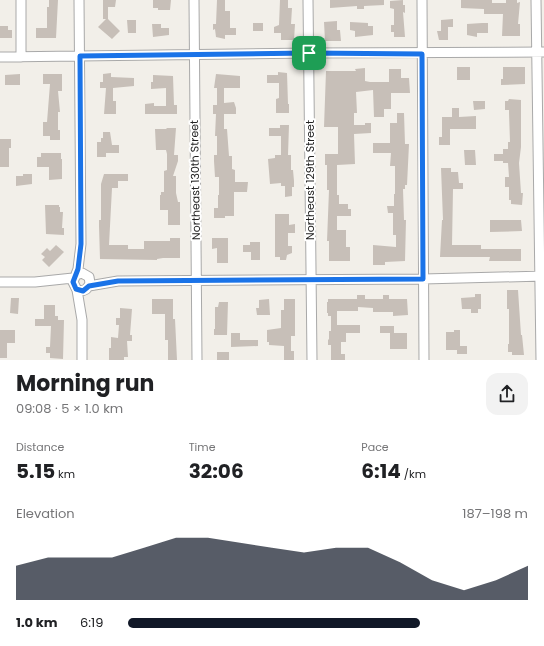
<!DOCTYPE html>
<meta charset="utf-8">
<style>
body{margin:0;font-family:Poppins,sans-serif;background:#f2f2f2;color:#202124;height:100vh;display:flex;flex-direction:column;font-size:15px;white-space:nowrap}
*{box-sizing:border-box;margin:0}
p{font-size:13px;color:#757577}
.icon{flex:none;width:22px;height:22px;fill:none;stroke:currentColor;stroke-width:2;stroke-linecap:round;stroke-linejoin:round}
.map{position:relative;height:360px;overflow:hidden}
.side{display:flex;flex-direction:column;background:#fff;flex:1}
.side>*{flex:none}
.pin{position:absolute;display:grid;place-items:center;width:34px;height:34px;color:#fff;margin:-17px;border-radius:8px;box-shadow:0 2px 6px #0006}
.round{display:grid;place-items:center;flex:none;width:42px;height:42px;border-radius:12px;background:#f2f2f2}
.head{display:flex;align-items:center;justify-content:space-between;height:68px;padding:0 16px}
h1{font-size:22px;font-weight:700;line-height:30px}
.figures{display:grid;grid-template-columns:repeat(3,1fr);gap:6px;height:68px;padding:4px 16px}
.figures div{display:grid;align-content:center}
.figures b{font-size:20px;font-weight:700}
.figures small{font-size:11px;font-weight:400}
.figures p{font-size:11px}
.chart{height:112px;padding:8px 16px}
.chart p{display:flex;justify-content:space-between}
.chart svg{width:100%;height:72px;margin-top:4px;fill:#111827;opacity:.7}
ul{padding:0 16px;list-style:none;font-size:13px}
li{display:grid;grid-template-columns:64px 48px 1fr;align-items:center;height:30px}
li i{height:10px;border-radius:5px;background:#111827}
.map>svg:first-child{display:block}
.building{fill:#c7bfb8}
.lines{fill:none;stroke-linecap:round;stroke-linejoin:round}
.minor-casing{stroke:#a9a9a9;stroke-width:11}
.minor{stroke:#fff;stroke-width:9}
.route-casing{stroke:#fff;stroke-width:8}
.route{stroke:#1a73e8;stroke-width:5}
.labels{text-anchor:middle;stroke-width:4;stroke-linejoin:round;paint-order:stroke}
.street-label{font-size:11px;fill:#222;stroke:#fff}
</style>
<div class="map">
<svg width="544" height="360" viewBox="0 0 544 360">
<rect width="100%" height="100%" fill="#f2efe9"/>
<path class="building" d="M49,0H58L56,38H36V28H47V7H49Z
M103,0H116L115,7H108V19L120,31L112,39L98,27L106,19H103Z
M153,0H171L170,10H158V8H153Z
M217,0H225V11H230V28H236V35H225V39L216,37L215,29L213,30V24H216Z
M280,0H288V8H292L291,24H295L294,40H281V33H274V27L279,25Z
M330,0H384V5L364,6V9H357V6L330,8Z
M403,0V5H405V13L403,12L405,37H394V32H391V25H394V9L390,8V1Z
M461,0H492V3H506V0H517V3L520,2L518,24H520V36H502L503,14H484V9L461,8Z
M453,19V27H448V40H439L437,31H441V20Z
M127,20H136V33H128Z
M337,21V30H340L341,41H325L324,22Z
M350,22L368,23V26H373V35L355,37V31L350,30Z
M253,23H263V31H253Z
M482,23H488V33H477V37L467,35V24Z
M152,24H161V28H169V35L153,37Z
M0,26H8V30H12V38H0Z
M457,67H470V80H457Z
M503,67H525V84L501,85V79H503Z
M365,68V81L370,82H389V69H401V78H409L410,93H391V109H384V117H374L373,90L356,92L357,113H354V125H365V123H371V133L354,134L355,164L337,165V195H339V204H348V209H351V216H337V230H346V247H350V261H329V241H327L329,190H327V165H325V154H338V127H324L326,71H356L355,69Z
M278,72L287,73L288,104H289V113H276V99L279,98V83H267V75H278Z
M111,73V77L134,78V86L113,88V101H116V114H104L106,88H100V82H103V74Z
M20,74V85H5V75Z
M43,74H62V91H58L60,112H58V130H60V140H50V136H43V122H47L50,84H43Z
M216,74L240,76V88H224V103L234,102L236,108V114H224V129H227L229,156H232V169L235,170V182H248L247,192H234V216H225V218H214V208H218V195H219V177H215L214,161V155H217V136H215L216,114H213V105H217V88H214Z
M153,75L173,76L174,105H177V114H145V104L154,103V106H166V88L151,89V82H153Z
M509,99L521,100V147L519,163L521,193H523L522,205L511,204V200H509V187H505V177H509L508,163H503V161H494V154H503V149H508V142H510L509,113V110H505V101H508Z
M473,101H485V109L474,110Z
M452,108H459V117L476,116V129H450V145H439V137H442V117H452Z
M397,113H404L405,144H409L407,185H405V189H403L404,220H406L405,261L385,262V265H373V245L396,247V235H393V213H388L387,206H394V194H395V166H390L391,153H373V143H390V123H397Z
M280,125H289L288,155H291V170H293L294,181V187H292V196L285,197V186H281V183L270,184L268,159L275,158V155H281V136H269V128H280Z
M167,128H176L174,155H178V161L173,176H176V193L178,202H180V225H168V210H160V195H161V192H164V171L167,170V154L166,150H156L155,129H166Z
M103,132H110L112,145H119V153H106V157H97V142H101V138H103Z
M0,139H11V148H9V167H0Z
M464,150H475L476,165H465Z
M41,153H61V159H62V179L49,180V167H37V157H41Z
M441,168H451V172H458L459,183H463V189H453L452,245H481V249H521V261H489L490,257H440L442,220H443Z
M23,174H32V184L16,186V176H23Z
M104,174H128V181H118V188H112L109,245H128V249H144V241H170V238H180V258H163L157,259V260L100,259L99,226V220H101V184Z
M45,205H59V207H60V212H63L62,228H64V235L46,234Z
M275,214H289V225L295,224V233H288V246H292V253L287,255L286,260H280V257H275Z
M490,220H521L522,231L490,232Z
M212,238H228V263H217V248L212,249Z
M250,242H260V260H251V252H243V245H250Z
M56,245L64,252L49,267L42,260L45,257L41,254L47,248L50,251Z
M507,290H518L521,335H522L524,355H512V352H508V344H509V309H507Z
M475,294H481V309H478V313H471V309H462L461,298L475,297Z
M357,295H365V299H383V295H389V299H407L408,315L393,316V312H373V308L358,307V311H337V325H360V333H346V342H341V354H345V360H331V345H328V340L329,339V331H331V316H328V313H327V302H328V299H357Z
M11,298H19L18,314L10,313Z
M152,299H173V319H175L177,360H168V340H165V314H152Z
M269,299L270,315H257L256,308H259V300Z
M284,299H295V336H291V351H294V360H284V346L269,345V342H267V330L281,328V310H284Z
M219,302H228L227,335H214V329H215V307H218Z
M44,305H55V316H58V320H64L63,359L50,358V353H46V347H50L51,326H35V319H44Z
M120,308L132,309L130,335H132V341H127L128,357H124V360H109V348H111V337L118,338L119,325H116V318H120Z
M380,326H394V333H407V349H390V333H380Z
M0,330H15V343H7V358H0Z
M454,330H460V346H467V354H457V350H446V332H454Z
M231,333H240V340H258V346L231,347Z
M217,352H229V360H217Z"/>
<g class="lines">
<defs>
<path id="minor" d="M21,0V57
M194,0L197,360
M308,0L312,360
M422,0L424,360
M536,0L541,360
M0,57L309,53L544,52
M76,275L82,273L89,277L90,283C88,289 84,292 77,290L73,282L78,269L81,244L79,0
M0,282H35L73,278
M89,286L118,281L423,279L544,276
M77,290L82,320V360"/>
</defs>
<use href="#minor" class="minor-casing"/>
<use href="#minor" class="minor"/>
</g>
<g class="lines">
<defs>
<path id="route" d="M309,53L422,54L423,279L118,281L89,286L83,291L76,289L73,282L78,269L81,244L80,56Z"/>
</defs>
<use href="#route" class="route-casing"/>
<use href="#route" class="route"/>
</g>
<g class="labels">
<g class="street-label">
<text transform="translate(195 180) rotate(-91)" y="4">Northeast 130th Street</text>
<text transform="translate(310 180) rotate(-90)" y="4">Northeast 129th Street</text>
</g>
</g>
</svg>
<div class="pin" style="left:309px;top:53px;background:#1e9e55"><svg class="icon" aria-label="arrive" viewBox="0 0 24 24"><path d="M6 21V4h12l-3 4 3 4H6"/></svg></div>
</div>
<section class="side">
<div class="head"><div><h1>Morning run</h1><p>09:08 · 5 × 1.0 km</p></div><a class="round"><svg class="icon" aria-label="share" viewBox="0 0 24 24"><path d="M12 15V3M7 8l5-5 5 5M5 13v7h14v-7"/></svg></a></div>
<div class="figures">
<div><p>Distance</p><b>5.15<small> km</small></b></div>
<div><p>Time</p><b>32:06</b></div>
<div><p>Pace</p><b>6:14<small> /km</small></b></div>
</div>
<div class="chart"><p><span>Elevation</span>187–198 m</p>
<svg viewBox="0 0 160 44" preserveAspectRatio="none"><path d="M0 44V23L10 18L20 18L30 18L40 12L50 6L60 6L70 9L80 12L90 15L100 12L110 12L120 21L130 32L140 38L150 32L160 23V44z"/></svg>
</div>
<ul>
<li><b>1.0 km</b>6:19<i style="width:73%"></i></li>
</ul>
</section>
